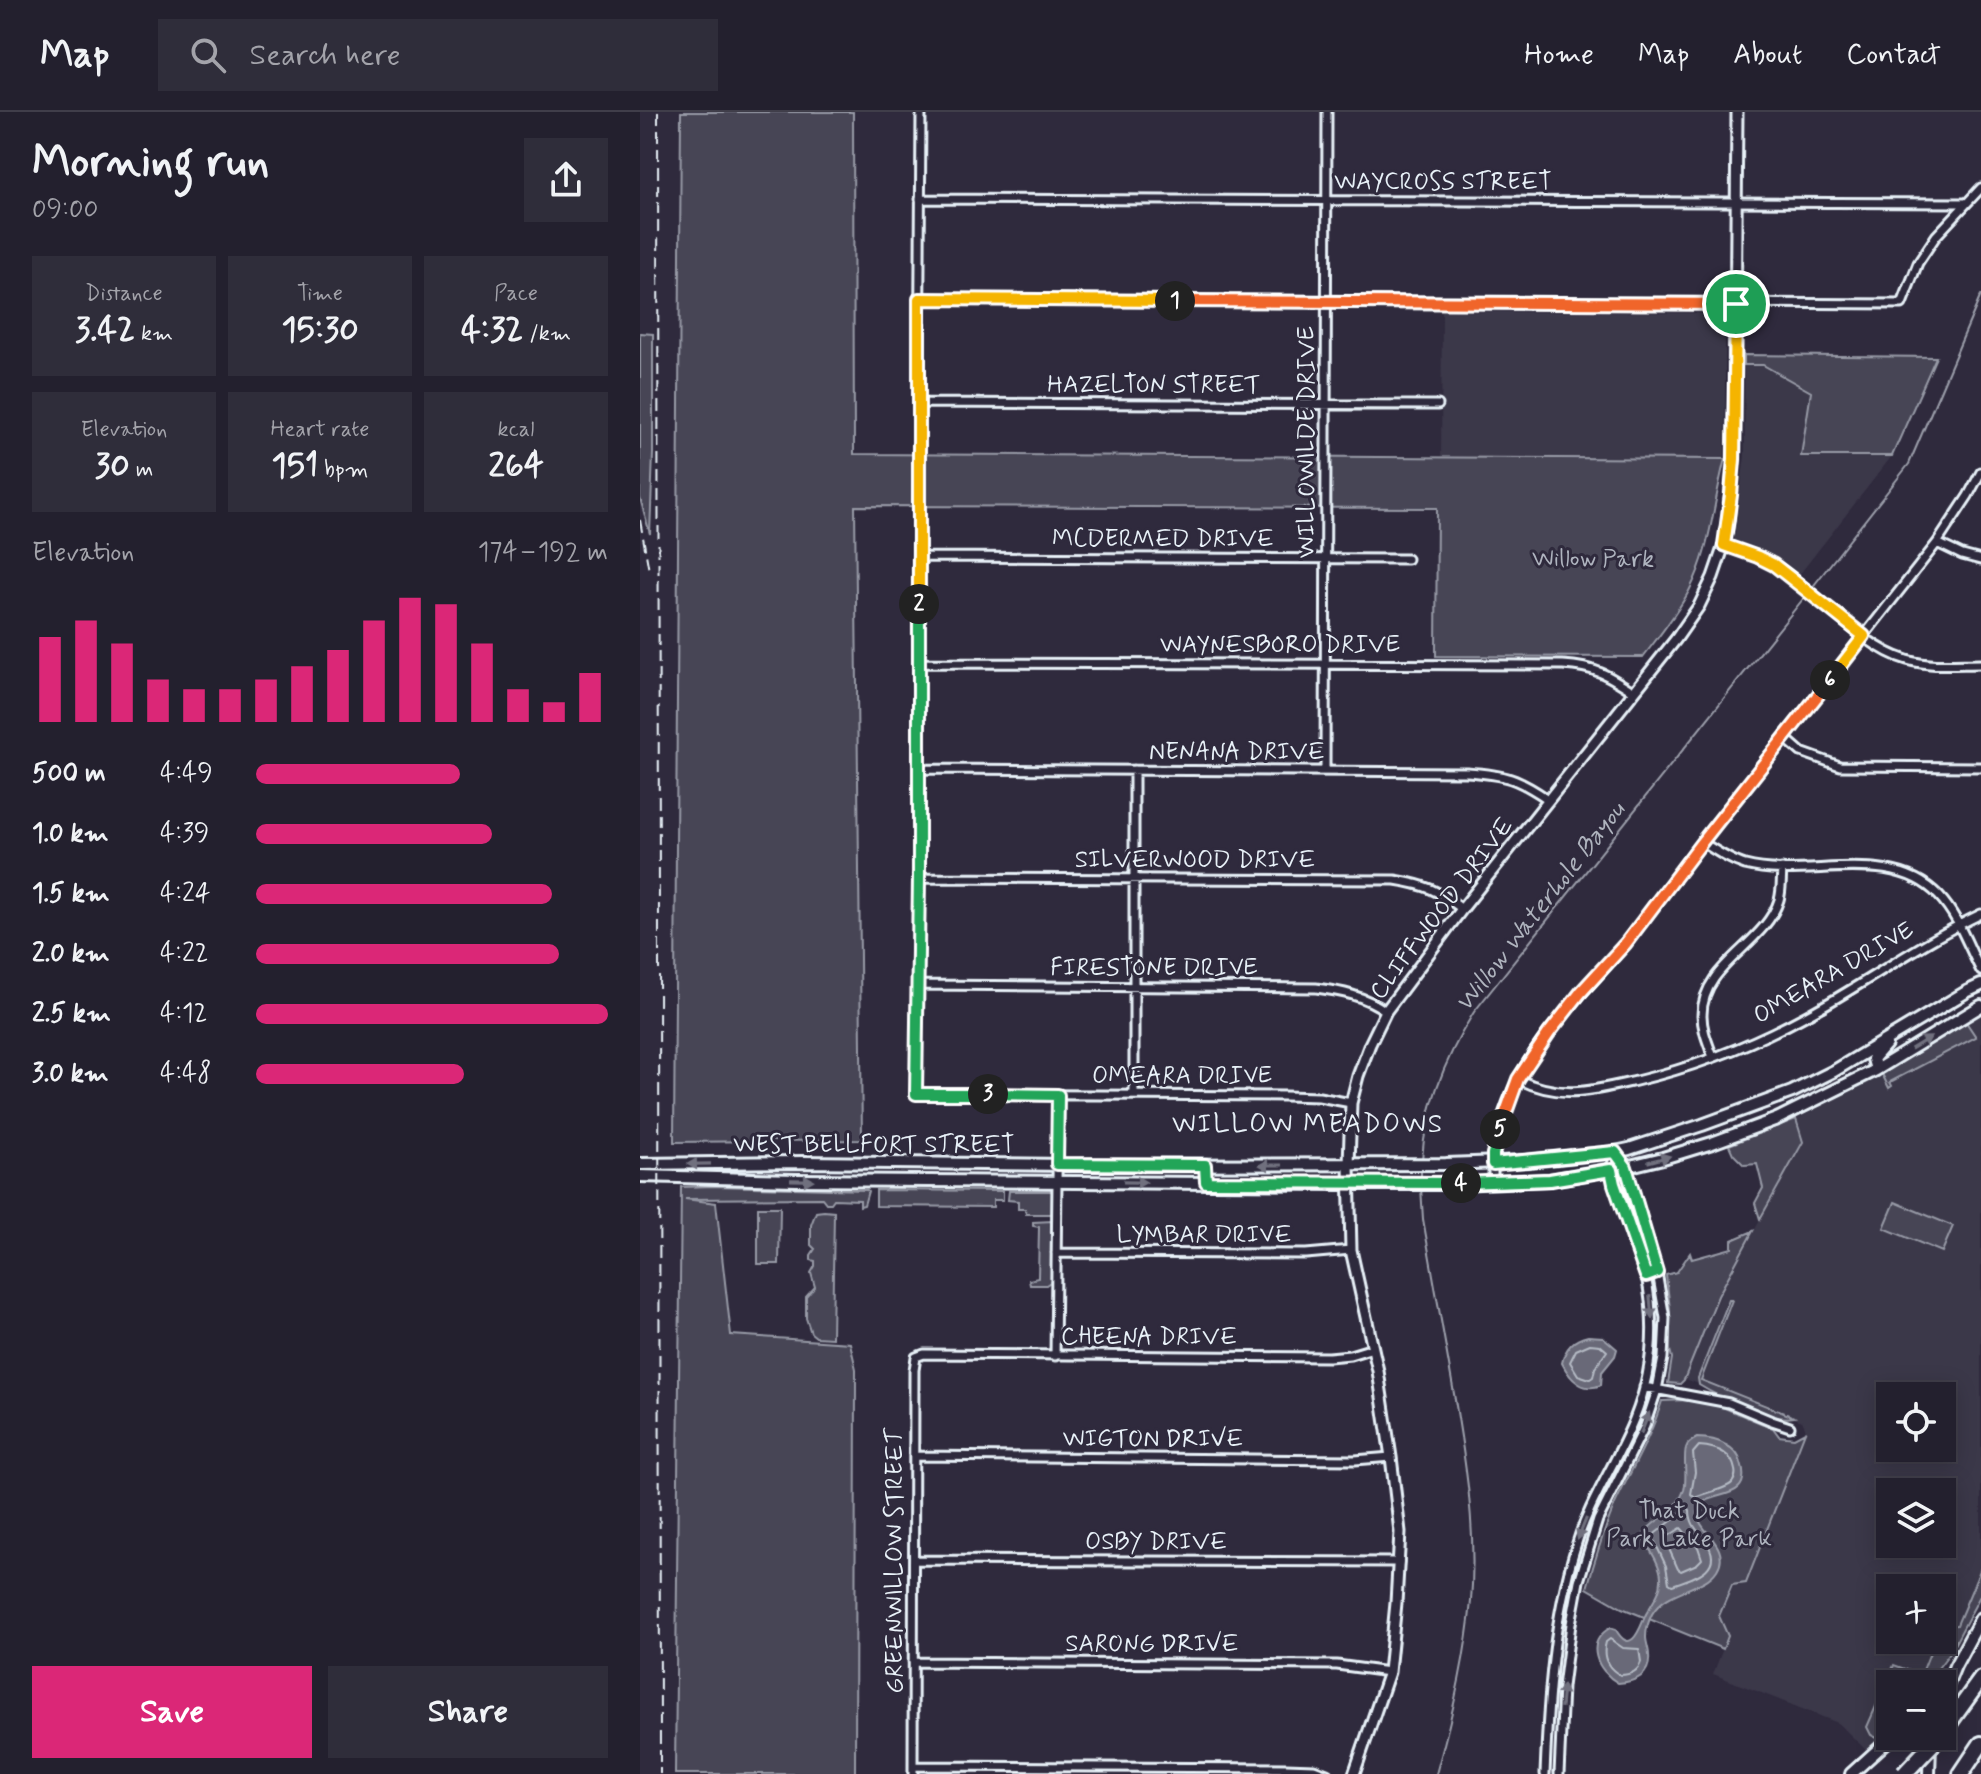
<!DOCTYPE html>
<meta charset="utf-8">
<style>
body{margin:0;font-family:Mynerve,sans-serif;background:#2f2d3a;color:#f1f3f6;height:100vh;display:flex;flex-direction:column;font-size:30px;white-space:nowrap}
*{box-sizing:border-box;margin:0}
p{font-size:26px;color:#a3a3aa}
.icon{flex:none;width:44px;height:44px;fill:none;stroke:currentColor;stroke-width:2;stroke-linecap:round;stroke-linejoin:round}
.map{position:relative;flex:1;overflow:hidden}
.panel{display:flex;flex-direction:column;background:#23202e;width:640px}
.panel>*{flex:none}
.fabs{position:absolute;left:1236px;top:1270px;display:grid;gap:16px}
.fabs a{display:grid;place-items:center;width:80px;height:80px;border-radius:0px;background:#23202e;box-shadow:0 4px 20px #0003,0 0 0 2px #403e4a;font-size:40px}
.pin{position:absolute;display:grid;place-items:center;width:68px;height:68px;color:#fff;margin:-34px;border:4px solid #fff;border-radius:50%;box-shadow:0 2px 8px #0007}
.km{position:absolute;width:40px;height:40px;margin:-20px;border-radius:50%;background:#222;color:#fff;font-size:22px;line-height:40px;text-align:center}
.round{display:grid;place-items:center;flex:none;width:84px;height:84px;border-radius:0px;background:#2f2d3a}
.head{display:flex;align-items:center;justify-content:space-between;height:136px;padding:0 32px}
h1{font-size:44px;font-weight:700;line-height:60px}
.metrics{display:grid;grid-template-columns:repeat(3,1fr);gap:12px;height:136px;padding:8px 32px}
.metrics div{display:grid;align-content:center;border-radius:0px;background:#2f2d3a;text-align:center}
.metrics b{font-size:34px;font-weight:700}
.metrics small{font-size:22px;font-weight:400}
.metrics p{font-size:22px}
.chart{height:224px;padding:16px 32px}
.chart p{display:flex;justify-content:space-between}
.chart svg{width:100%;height:144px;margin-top:8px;stroke:#db2777;stroke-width:6}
.action{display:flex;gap:16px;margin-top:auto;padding:16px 32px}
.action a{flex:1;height:92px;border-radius:0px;background:#db2777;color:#fff;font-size:32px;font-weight:700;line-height:92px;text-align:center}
.action a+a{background:#2f2d3a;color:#f1f3f6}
ul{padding:0 32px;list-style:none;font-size:26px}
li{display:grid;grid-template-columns:128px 96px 1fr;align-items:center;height:60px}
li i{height:20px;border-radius:10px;background:#db2777}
header{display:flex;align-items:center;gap:48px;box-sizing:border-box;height:112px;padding:0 40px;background:#23202e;border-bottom:2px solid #403e4a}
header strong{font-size:38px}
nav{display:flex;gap:44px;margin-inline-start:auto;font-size:28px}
.search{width:560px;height:72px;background:#2f2d3a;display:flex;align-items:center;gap:20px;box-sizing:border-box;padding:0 28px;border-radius:0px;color:#a3a3aa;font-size:30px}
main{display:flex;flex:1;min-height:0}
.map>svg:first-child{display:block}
.built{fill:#3b3749;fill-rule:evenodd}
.green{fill:#464455;stroke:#979aa6;stroke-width:2}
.water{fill:#696978;stroke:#9c9fab;stroke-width:2}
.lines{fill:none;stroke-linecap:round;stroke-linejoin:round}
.shore{stroke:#b5bbc5;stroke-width:2}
.stream{stroke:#9c9fab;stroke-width:2}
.minor-casing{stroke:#e8f1f8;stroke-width:13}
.tertiary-casing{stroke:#e8f1f8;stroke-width:15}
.secondary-casing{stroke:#e8f1f8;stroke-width:16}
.motorway-casing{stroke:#e8f1f8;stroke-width:20}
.minor{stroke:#2f2a3d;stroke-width:7}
.tertiary{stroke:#2f2a3d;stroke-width:9}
.secondary{stroke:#2f2a3d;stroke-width:10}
.motorway{stroke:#2f2a3d;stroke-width:14}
.rail{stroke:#e8f1f8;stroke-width:2;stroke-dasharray:12 6;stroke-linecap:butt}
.motorway-bridge-casing{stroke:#e8f1f8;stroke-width:20;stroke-linecap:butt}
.motorway-bridge{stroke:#2f2a3d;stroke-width:14}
.oneway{fill:#70707e}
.split-1-casing{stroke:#fff;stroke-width:16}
.split-2-casing{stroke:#fff;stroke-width:16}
.split-3-casing{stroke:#fff;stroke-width:16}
.split-4-casing{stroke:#fff;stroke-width:16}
.split-5-casing{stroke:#fff;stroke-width:16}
.split-6-casing{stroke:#fff;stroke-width:16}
.split-7-casing{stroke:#fff;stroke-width:16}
.split-1{stroke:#f0652b;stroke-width:10}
.split-2{stroke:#f5b400;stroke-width:10}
.split-3{stroke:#22a559;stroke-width:10}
.split-4{stroke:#22a559;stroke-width:10}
.split-5{stroke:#22a559;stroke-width:10}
.split-6{stroke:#f0652b;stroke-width:10}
.split-7{stroke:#f5b400;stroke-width:10}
.labels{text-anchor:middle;stroke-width:6;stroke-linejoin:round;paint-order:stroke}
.street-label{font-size:24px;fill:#e8f1f8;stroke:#2f2a3d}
.park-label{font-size:24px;fill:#afb4bf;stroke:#2f2a3d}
.water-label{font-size:26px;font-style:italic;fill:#afb4be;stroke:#2f2a3d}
.neighbourhood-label{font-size:26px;letter-spacing:2px;fill:#e8f1f8;stroke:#2f2a3d}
</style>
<header>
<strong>Map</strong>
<div class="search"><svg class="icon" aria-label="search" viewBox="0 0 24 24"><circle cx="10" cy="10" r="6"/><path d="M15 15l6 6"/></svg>Search here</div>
<nav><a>Home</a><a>Map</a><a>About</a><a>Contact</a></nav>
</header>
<main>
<section class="panel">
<div class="head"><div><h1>Morning run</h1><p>09:00</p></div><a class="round"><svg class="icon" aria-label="share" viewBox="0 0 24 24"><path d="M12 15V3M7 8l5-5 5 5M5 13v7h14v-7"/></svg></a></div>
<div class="metrics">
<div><p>Distance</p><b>3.42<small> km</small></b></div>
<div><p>Time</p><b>15:30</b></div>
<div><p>Pace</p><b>4:32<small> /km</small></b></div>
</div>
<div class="metrics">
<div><p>Elevation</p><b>30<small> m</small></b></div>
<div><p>Heart rate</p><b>151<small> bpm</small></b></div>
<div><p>kcal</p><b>264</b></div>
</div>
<div class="chart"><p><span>Elevation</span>174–192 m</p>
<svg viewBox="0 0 160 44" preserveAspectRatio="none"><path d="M5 44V18M15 44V13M25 44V20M35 44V31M45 44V34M55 44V34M65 44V31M75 44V27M85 44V22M95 44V13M105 44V6M115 44V8M125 44V20M135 44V34M145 44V38M155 44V29"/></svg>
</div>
<ul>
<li><b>500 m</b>4:49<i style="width:58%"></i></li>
<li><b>1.0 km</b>4:39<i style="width:67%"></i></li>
<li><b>1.5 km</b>4:24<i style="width:84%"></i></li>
<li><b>2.0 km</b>4:22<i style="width:86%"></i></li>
<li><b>2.5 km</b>4:12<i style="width:100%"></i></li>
<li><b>3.0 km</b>4:48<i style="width:59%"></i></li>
</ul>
<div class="action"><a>Save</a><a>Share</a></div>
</section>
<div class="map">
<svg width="1341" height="1662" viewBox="0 0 1341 1662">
<rect width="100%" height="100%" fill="#2f2a3d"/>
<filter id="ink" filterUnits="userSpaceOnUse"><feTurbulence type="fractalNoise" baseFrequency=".0125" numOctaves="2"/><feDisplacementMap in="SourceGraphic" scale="16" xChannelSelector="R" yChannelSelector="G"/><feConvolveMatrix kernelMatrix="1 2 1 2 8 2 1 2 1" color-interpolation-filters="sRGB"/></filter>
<g filter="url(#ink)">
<path class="built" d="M802,199L1082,201L1085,203V347L801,345Z
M1104,253H1123L1171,280L1161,344H1252L1159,463L1115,437L1093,429L1105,344Z
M1341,901V1482L1311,1539L1286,1572H1250V1615L1226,1638L1198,1611L1073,1562L1088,1524L1079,1505L1092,1473L1106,1471L1165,1320V1315L1162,1309L1045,1267L1088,1165L1164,1030L1157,1007L1242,963ZM1250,1284H1302V1336H1250ZM1250,1380H1302V1432H1250ZM1250,1476H1302V1528H1250Z"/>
<path class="green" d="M41,0H213L214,342L1085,347C1073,391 1071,438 1049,479C1037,502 1019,524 1003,545L796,544L797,396L215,394L222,1028L34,1030Z
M0,221L13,222V341L10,422L0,386Z
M1104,243L1296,245L1252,344H1161L1171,280L1123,253H1104Z
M1324,907L1336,925L1250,970L1252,974L1249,976L1242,962L1244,957Z
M1156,1007L1163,1030L1120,1107L1115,1091L1123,1076L1117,1052L1104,1053L1093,1042L1089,1033Z
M75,1074L227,1078L228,1079L224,1093L220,1094V1088L194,1087L191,1091H186L182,1086L45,1087L76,1091L91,1223L210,1231L216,1257L215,1662H35L41,1075Z
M236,1078L363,1079V1088H353V1095L236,1094Z
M369,1079H411L414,1081L413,1102H386L385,1097H378V1089L368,1088Z
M1255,1090L1313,1114L1302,1140L1244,1116Z
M118,1095H140L139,1152H118Z
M184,1099L194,1100L192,1226L176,1225L171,1221L166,1206V1185L175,1175L171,1161L175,1154V1149L171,1148V1143L175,1137L171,1133V1113L176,1100Z
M413,1109V1168L406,1173H390L389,1168L398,1166L399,1115L393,1114V1110Z
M1113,1119L1078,1184L1044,1268L1040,1272L1028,1271L1032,1246L1030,1238V1197L1026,1163L1037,1160L1050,1141L1052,1147L1092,1136V1128Z
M1089,1188H1092L1061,1268L1154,1305C1131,1310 1080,1286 1059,1273L1058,1266Z
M1049,1288L1075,1292L1133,1316L1139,1324L1154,1326L1165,1320L1106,1471L1092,1473L1079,1504L1088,1524L1083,1537L982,1496L947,1476C955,1447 963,1420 975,1392C991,1358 1011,1325 1022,1289Z
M1341,1456V1482L1311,1539L1286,1572H1250V1615L1237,1626L1231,1623L1227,1615L1254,1553L1281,1563L1295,1528H1302V1514L1317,1513Z"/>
<path class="water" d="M948,1224L963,1225L977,1237L975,1244L962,1260L961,1273C943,1281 930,1267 922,1251C925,1236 933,1227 948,1224Z
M1057,1326C1067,1326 1078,1328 1086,1333C1094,1337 1099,1343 1101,1351C1115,1393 1063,1376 1058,1398C1053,1417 1093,1433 1077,1458C1063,1479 1027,1476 1012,1502C1009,1508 1006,1518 1006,1525C1006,1531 1009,1537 1009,1543C1011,1564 995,1570 978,1571C957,1559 944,1531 970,1516L976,1518C992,1545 1000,1515 1006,1502C1012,1491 1022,1479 1021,1466C1021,1453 1009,1436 1002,1425C1012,1406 1034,1405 1044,1378C1048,1365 1042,1340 1047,1334C1048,1331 1055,1327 1057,1326Z"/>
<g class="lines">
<path class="shore" d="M950,1232L960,1233L967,1239L955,1256L953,1265L950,1267L938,1263L930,1250L936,1238Z
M1059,1334C1074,1335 1092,1340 1095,1358C1096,1362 1095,1367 1092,1371C1087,1377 1064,1381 1055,1386L1051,1382L1055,1360L1053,1341Z
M1047,1395L1050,1398C1050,1411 1056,1417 1064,1427C1087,1456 1056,1465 1032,1473L1029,1471L1026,1454L1012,1424L1034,1407L1044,1396Z
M1041,1416L1058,1435L1062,1447L1057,1452L1041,1459L1038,1457L1025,1428L1027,1425Z
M970,1527L983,1536L999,1537L1001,1550C998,1560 990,1563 980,1563C966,1555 962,1544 966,1530Z"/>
<path class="stream" d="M1171,477L1269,352L1341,183
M782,1048C785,994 806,945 834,900L1167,482
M781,1068V1055
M781,1075L783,1107C793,1163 803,1220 813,1276C825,1346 837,1417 831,1489C826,1547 812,1605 796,1662"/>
<defs>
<path id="minor" d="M281,0L278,445L279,766L276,982L645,984L679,985L711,991
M280,87L1325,91
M279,187L1262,192L1278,151L1296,124L1341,76
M279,291L798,293
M1297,431L1322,443L1341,448
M1084,433C1102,438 1120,444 1136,454C1177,479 1221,535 1267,548C1290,555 1317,552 1341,552
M278,445L767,447
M280,551L923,553C956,555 968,563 994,580
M1145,626L1161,640L1200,654L1341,655
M279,657L827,660C866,663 877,666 909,688
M685,659L687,0
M1062,730C1076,739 1089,748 1105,753C1166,769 1251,733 1299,784C1318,804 1328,834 1341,859
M279,766L755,768C787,773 797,778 822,797
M278,873L676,876C701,879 725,884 746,899
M1073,945C1068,931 1062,918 1062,903C1062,852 1125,833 1139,788C1142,778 1141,767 1142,757
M878,967C921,988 952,979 996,969C1055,955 1114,932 1167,903C1226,871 1280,831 1341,802
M494,982V658
M853,1070C852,1034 862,997 879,965C906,913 952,874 988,828C1013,796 1036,763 1061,731C1139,631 1219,531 1297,431L1328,384L1341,360
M416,1141L666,1142L711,1138
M415,1244L418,983
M1004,1275L1089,1291L1132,1309L1150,1315
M274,1344L715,1348L751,1345
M274,1448L759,1450
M273,1550L697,1553L749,1560
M273,1654L646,1656L674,1657L687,1662
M273,1662L274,1258L276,1245L284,1242L689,1245L710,1243L733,1236
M905,1662C908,1586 913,1507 936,1434C949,1389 977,1350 994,1307C1013,1260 1016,1212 1006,1164L974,1072L971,1058L975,1040
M919,1662L923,1575L931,1512L939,1469L958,1408L1005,1314L1017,1278L1023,1246L1025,1206L1017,1160L986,1055L975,1040"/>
<path id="tertiary" d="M714,1662L749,1560L756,1491L760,1420L751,1345L738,1259L711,1138L709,1053L711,991L718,964L730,932L746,899L822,797L1036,527L1059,494L1073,465L1084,433L1088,410L1094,347L1097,0"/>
<path id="secondary" d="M1236,958L1233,947L1246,932
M0,1052L163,1050L428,1053L806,1052L887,1049L975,1040L989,1037L1062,1013L1152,980L1194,959L1326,880L1341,873
M0,1064L157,1068L702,1072H815L910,1068L986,1055L1023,1046L1072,1031L1137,1007L1236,958L1341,894
M1302,1586L1315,1554L1341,1506
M1211,1662L1253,1624
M1289,1662L1290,1634"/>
<path id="motorway" d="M1302,1621L1341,1567
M1321,1662L1341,1632"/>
</defs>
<use href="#minor" class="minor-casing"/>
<use href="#tertiary" class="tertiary-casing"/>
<use href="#secondary" class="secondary-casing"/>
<use href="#motorway" class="motorway-casing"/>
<use href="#minor" class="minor"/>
<use href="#tertiary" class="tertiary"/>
<use href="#secondary" class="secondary"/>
<use href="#motorway" class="motorway"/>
<path class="rail" d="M18,0L20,1662
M0,408L9,459"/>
<defs>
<path id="motorway-bridge" d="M1264,1662L1300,1624"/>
</defs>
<use href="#motorway-bridge" class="motorway-bridge-casing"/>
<use href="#motorway-bridge" class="motorway-bridge"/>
</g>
<defs><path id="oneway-solid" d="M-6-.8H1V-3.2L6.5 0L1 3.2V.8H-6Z" transform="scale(2)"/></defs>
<g class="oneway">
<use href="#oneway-solid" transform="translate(1281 931) rotate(-31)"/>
<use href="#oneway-solid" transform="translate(1019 1047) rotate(-15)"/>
<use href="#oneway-solid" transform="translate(59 1052) rotate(179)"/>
<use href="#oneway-solid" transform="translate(631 1053) rotate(-180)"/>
<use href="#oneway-solid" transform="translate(162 1068) rotate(1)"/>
<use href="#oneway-solid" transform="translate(495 1070) rotate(1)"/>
<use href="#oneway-solid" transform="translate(1011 1195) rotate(84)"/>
<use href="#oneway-solid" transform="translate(1005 1311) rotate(-68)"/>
<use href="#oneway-solid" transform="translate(942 1417) rotate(112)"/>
<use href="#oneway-solid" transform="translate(922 1584) rotate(-85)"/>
</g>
</g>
<g class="lines" filter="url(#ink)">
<defs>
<path id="split-1" d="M535,189L1096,192"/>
<path id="split-2" d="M279,492V187L535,189"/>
<path id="split-3" d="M279,492V766L276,982H348"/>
<path id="split-4" d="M348,982L418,983L417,1052L565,1053L566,1070L821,1071"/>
<path id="split-5" d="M821,1071L910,1068L971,1058L974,1072L1006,1164L1017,1160L986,1055L975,1040L853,1052V1042L860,1017"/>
<path id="split-6" d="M860,1017L878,967L909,921L941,880L986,831L1062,730L1190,568"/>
<path id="split-7" d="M1096,192L1094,347L1091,383L1084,433L1118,445L1134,453L1224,524L1190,568"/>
</defs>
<use href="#split-1" class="split-1-casing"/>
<use href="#split-2" class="split-2-casing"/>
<use href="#split-3" class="split-3-casing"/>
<use href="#split-4" class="split-4-casing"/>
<use href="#split-5" class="split-5-casing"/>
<use href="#split-6" class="split-6-casing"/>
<use href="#split-7" class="split-7-casing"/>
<use href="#split-1" class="split-1"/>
<use href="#split-2" class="split-2"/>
<use href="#split-3" class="split-3"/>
<use href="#split-4" class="split-4"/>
<use href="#split-5" class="split-5"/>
<use href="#split-6" class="split-6"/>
<use href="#split-7" class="split-7"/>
</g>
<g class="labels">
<g class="street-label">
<text x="803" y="77">WAYCROSS STREET</text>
<text x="514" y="280">HAZELTON STREET</text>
<text transform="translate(666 330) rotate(-90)" y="8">WILLOWILDE DRIVE</text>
<text x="523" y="434">MCDERMED DRIVE</text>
<text x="640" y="540">WAYNESBORO DRIVE</text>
<text x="597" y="647">NENANA DRIVE</text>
<text x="555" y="755">SILVERWOOD DRIVE</text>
<text transform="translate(801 796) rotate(-53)" y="8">CLIFFWOOD DRIVE</text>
<text x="514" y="863">FIRESTONE DRIVE</text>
<text transform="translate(1193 860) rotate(-30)" y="8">OMEARA DRIVE</text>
<text x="542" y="971">OMEARA DRIVE</text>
<text x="234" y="1040">WEST BELLFORT STREET</text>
<text x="564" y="1130">LYMBAR DRIVE</text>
<text x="509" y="1232">CHEENA DRIVE</text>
<text x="513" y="1334">WIGTON DRIVE</text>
<text x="516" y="1437">OSBY DRIVE</text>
<text transform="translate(254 1449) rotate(-90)" y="8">GREENWILLOW STREET</text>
<text x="512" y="1539">SARONG DRIVE</text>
</g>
<g class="park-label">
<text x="953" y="454">Willow Park</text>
<text x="1049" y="1406">That Duck<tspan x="1049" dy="28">Park Lake Park</tspan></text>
</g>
<g class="water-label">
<text transform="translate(899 794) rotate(-52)" y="9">Willow Waterhole Bayou</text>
</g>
<g class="neighbourhood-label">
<text x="668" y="1020">WILLOW MEADOWS</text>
</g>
</g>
</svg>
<div class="fabs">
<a><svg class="icon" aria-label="locate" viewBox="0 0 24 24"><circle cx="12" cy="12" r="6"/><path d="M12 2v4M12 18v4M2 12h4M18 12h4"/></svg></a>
<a><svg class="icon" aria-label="layers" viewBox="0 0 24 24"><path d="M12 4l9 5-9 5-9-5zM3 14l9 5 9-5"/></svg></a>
<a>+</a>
<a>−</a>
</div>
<div class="pin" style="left:1096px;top:192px;background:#1e9e55"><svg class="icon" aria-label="arrive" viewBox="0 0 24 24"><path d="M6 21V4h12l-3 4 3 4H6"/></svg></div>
<b class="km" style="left:535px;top:189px">1</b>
<b class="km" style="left:279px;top:492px">2</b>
<b class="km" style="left:348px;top:982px">3</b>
<b class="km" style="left:821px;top:1071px">4</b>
<b class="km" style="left:860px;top:1017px">5</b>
<b class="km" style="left:1190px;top:568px">6</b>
</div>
</main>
